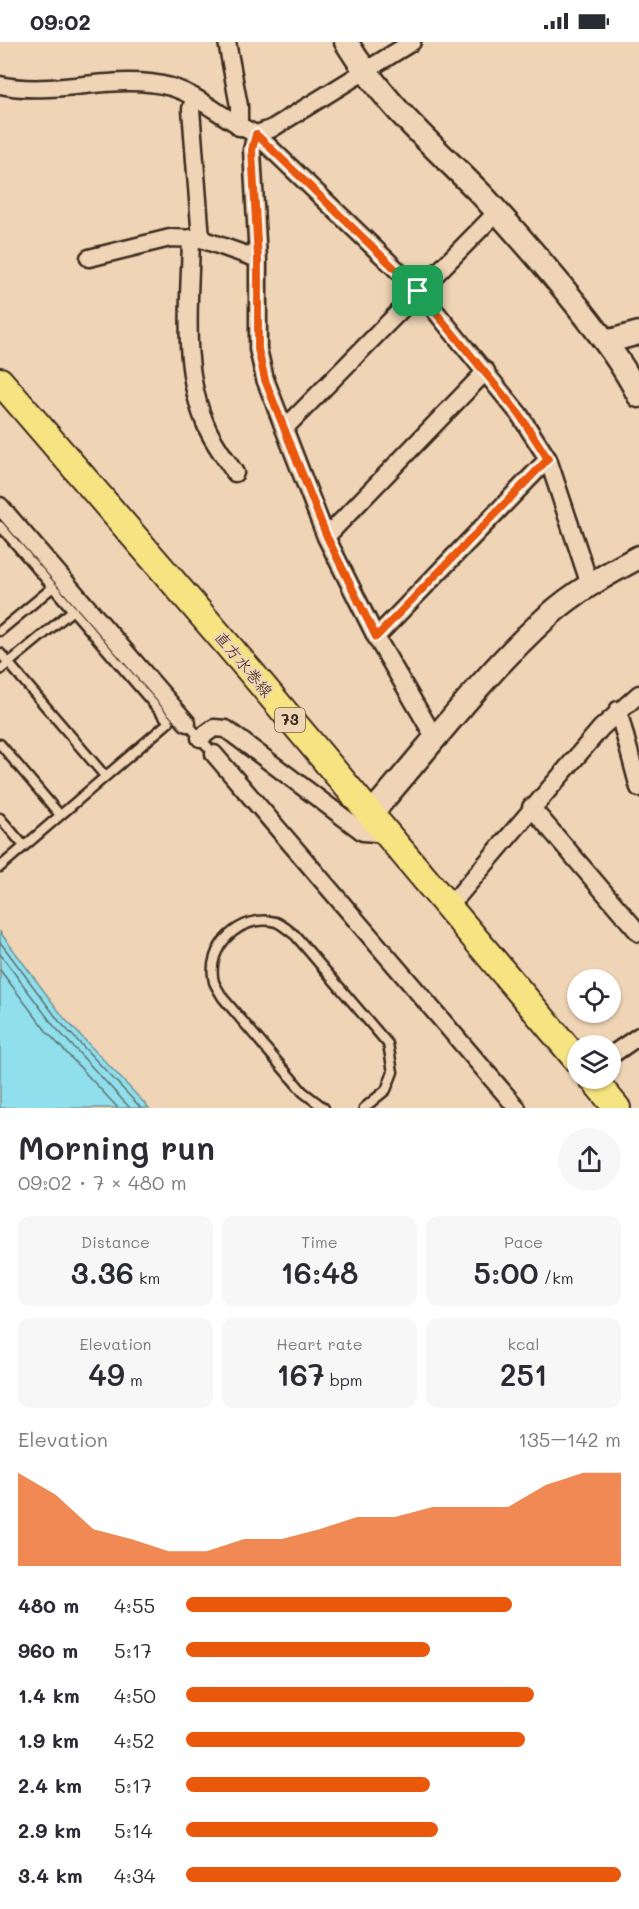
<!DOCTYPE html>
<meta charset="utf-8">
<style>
body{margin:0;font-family:Mali,"Klee One",sans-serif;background:#f7f7f7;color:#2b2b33;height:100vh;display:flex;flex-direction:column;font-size:22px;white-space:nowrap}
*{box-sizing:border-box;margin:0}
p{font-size:20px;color:#7c7c81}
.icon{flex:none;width:33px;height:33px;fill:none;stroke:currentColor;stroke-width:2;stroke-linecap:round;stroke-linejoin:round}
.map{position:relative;height:1066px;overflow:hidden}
.sheet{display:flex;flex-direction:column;background:#fff;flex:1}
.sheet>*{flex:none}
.fabs{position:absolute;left:567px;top:927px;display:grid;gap:12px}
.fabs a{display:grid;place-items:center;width:54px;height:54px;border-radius:50%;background:#fff;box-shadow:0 2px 4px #0004;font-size:30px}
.pin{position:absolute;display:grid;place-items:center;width:51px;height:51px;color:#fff;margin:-26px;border-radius:12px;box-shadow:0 3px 9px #0006}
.round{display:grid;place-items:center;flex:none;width:63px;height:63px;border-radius:32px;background:#f7f7f7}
.overview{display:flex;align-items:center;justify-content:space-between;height:102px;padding:0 18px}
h1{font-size:33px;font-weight:600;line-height:45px}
.figures{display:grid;grid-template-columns:repeat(3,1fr);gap:9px;height:102px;padding:6px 18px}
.figures div{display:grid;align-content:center;border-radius:12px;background:#f7f7f7;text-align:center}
.figures b{font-size:30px;font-weight:600}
.figures small{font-size:16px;font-weight:400}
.figures p{font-size:16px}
.chart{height:168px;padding:12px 18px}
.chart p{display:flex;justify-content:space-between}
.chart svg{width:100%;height:108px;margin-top:6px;fill:#ea580c;opacity:.7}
ul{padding:0 18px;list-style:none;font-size:20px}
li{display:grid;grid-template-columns:96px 72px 1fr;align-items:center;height:45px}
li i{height:15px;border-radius:8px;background:#ea580c}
.status{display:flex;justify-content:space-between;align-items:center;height:42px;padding:0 30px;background:#fff;direction:ltr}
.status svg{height:16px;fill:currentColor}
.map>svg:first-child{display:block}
.water{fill:#90dfec;stroke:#6e979a;stroke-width:1.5}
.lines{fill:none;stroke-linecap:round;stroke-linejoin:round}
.shore{stroke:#5d7270;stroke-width:1.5}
.lane-casing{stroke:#3b2a1e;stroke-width:13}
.street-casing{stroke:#3b2a1e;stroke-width:21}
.secondary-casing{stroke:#3b2a1e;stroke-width:27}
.primary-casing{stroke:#3b2a1e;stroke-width:30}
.lane{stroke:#efd4b6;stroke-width:8}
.street{stroke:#efd4b6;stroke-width:16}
.secondary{stroke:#efd4b6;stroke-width:22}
.primary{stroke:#f6e381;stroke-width:26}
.route-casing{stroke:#fff;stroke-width:12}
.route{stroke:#ea580c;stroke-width:8}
.labels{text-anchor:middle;stroke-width:4.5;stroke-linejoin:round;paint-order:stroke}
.shield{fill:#efd4b6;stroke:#715d4c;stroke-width:1.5}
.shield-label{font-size:15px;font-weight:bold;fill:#3b2a1e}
.street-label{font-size:16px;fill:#3b2a1e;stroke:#efd4b6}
</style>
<div class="status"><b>09:02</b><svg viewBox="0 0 49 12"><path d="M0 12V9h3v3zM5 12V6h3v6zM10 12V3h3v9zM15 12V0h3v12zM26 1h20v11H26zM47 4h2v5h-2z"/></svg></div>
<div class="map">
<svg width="639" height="1066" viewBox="0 0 639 1066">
<rect width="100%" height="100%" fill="#efd4b6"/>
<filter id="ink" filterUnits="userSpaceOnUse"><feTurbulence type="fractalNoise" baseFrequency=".0167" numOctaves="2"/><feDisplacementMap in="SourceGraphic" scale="12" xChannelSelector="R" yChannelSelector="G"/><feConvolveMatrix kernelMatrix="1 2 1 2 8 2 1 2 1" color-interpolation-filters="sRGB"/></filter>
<g filter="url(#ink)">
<path class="water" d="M0,890L64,976L149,1066H0Z"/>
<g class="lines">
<path class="shore" d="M0,900L59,979L141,1066
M0,912L54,984L130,1066
M0,928L47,990L118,1066"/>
<defs>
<path id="lane" d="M0,484L169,680L0,825
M0,589L53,545
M0,611L105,734
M0,628L73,568
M187,681L214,712
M0,702L60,773
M0,776L24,804
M324,1066L303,1050L223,956C220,951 216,945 214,940C205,905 241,871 276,880C282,882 289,889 295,893L388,1002L393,1030L386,1048L364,1066"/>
<path id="street" d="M227,0L239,64V85
M0,43C56,55 116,30 171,45C201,54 227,80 256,92L419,249L519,372L548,417L590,543
M194,57L191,67L201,197
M256,92L252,108L258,217V307L265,337L326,495L376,595L436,698
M256,92L271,87L412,0
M191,196C190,261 180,327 208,388C215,403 226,417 235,431
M89,216L170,196L201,197L258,217
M284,387L497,170
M0,464L187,681
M326,495L486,329
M376,595L548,417
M618,668L639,746
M200,696L214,686L226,687L363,790L376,791L382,787
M214,712L517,1066
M531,765L639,891
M448,866L601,686L639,652
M610,1014L639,994"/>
<path id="secondary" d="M346,0C385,63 431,101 482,153C516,190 549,228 580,267C602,295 623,322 639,354
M606,300L639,291
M370,773C428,707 482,634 547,575C573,551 607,532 639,515"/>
<path id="primary" d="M0,339L251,630L578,1019
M592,1036L617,1066"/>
</defs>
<use href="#lane" class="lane-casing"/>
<use href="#street" class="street-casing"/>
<use href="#secondary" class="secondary-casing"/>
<use href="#primary" class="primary-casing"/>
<use href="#lane" class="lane"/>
<use href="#street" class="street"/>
<use href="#secondary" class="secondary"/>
<use href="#primary" class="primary"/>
</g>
</g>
<g class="lines" filter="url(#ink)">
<defs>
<path id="route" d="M256,92L418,249L519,372L548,417L376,595L327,495L265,338L258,307V217L252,108Z"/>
</defs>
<use href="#route" class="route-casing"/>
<use href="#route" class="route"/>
</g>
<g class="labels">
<rect class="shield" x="275" y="666" width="30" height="24" rx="4.5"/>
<g class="shield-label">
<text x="290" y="683">73</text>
</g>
<g class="street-label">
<text transform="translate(244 622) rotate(50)" y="6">直方水巻線</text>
</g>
</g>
</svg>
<div class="fabs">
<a><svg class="icon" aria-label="locate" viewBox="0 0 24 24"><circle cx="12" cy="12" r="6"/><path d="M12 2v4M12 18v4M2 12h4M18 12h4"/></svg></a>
<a><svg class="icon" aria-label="layers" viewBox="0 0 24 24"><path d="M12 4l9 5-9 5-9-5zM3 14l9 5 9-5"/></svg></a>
</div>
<div class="pin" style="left:418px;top:249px;background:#1e9e55"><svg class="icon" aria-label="arrive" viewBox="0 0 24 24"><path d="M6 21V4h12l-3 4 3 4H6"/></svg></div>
</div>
<section class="sheet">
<div class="overview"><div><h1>Morning run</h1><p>09:02 · 7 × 480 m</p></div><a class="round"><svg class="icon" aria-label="share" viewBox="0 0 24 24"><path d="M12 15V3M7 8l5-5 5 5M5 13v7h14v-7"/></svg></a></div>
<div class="figures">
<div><p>Distance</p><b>3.36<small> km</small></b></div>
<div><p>Time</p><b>16:48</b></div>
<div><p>Pace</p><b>5:00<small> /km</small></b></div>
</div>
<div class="figures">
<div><p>Elevation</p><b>49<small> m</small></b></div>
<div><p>Heart rate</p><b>167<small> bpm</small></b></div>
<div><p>kcal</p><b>251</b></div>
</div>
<div class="chart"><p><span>Elevation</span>135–142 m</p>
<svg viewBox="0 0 160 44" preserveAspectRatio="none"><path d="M0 44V6L10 15L20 29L30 33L40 38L50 38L60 33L70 33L80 29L90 24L100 24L110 20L120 20L130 20L140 11L150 6L160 6V44z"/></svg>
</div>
<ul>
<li><b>480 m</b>4:55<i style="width:75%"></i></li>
<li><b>960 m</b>5:17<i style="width:56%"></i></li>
<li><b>1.4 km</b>4:50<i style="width:80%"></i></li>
<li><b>1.9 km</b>4:52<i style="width:78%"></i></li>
<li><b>2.4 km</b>5:17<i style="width:56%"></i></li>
<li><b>2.9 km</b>5:14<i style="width:58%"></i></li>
<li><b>3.4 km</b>4:34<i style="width:100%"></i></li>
</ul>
</section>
